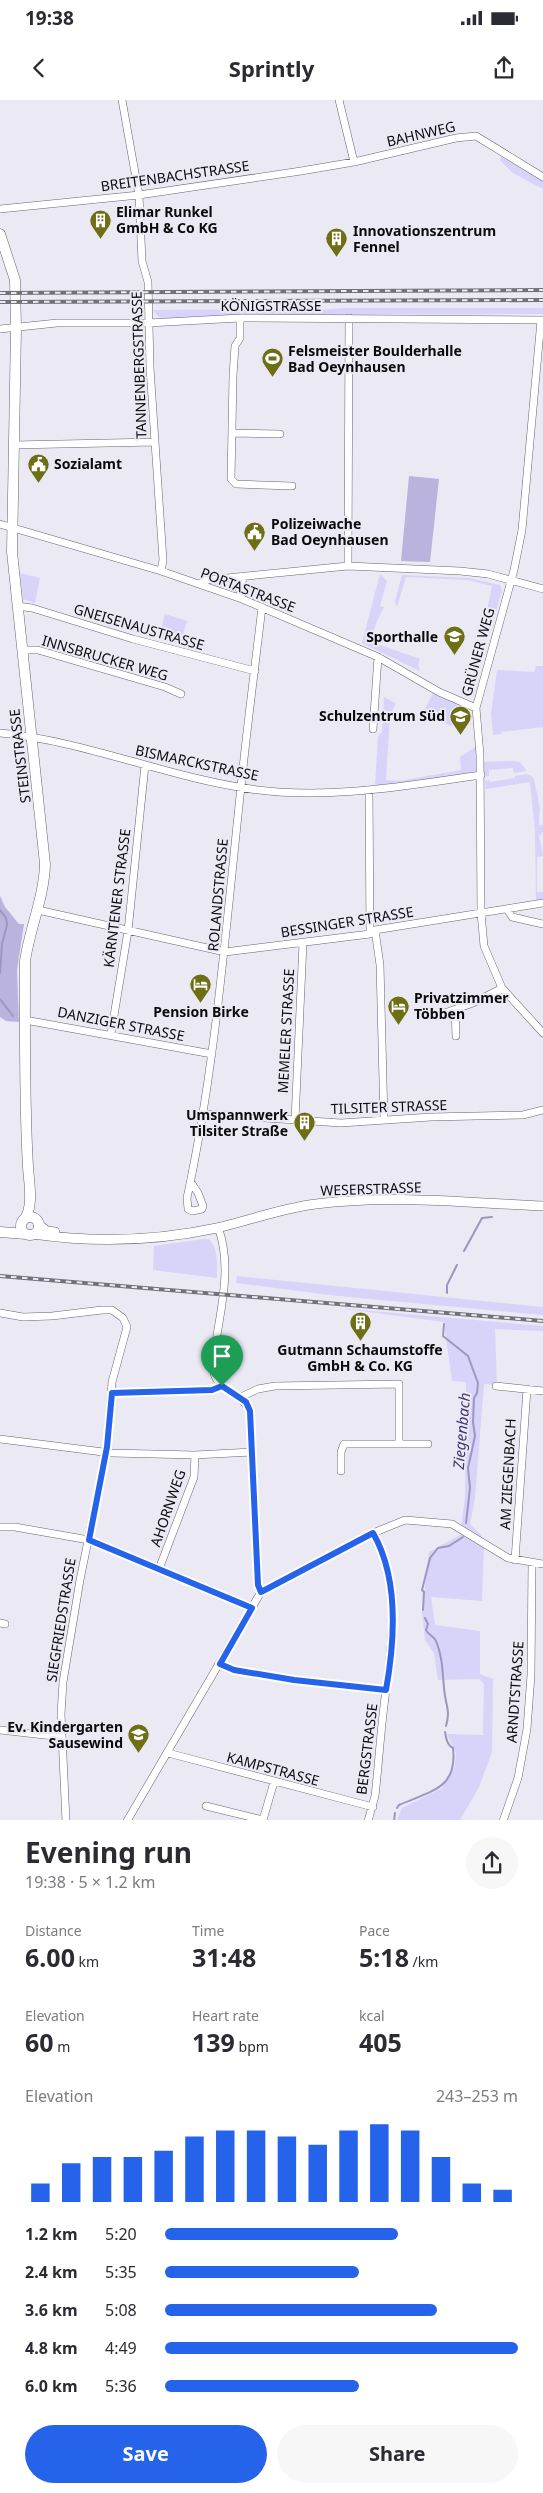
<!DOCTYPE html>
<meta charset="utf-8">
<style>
body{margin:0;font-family:"Noto Sans",sans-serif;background:#f7f7f7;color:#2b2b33;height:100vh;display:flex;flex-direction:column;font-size:19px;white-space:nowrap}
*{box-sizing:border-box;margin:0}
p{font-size:16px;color:#7c7c81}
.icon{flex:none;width:28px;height:28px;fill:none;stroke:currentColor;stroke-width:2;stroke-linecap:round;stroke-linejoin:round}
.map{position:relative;height:1720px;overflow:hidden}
.panel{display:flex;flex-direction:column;background:#fff;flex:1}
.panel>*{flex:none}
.pin{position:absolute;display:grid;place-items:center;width:42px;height:42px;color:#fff;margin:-51px -21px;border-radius:50% 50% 50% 0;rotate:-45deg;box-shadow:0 0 5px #0007}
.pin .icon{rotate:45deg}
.round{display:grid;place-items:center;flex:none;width:52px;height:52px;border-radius:26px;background:#f7f7f7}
.overview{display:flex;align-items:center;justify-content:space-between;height:85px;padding:0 25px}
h1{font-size:28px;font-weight:700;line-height:38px}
.figures{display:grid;grid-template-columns:repeat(3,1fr);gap:8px;height:85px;padding:5px 25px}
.figures div{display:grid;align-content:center}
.figures b{font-size:25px;font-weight:700}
.figures small{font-size:14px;font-weight:400}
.figures p{font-size:14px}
.chart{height:140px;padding:10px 25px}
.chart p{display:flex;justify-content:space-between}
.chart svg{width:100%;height:90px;margin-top:5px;stroke:#2563eb;stroke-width:6}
.action{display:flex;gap:10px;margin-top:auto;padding:10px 25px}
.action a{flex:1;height:58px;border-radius:30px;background:#2563eb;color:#fff;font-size:20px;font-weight:700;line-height:58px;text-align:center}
.action a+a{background:#f7f7f7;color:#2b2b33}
ul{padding:0 25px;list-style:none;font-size:16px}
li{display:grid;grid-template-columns:80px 60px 1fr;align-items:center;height:38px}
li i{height:12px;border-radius:6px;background:#2563eb}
.status{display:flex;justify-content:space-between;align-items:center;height:35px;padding:0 25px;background:#fff;direction:ltr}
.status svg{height:14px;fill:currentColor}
header{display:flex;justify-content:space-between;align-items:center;height:65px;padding:0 25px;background:#fff;font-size:22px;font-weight:700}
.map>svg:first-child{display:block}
.green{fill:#d8d3f9}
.forest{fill:#b9b3de}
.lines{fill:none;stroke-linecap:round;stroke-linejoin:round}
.stream{stroke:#9c96c0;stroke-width:2}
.minor-casing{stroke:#66656e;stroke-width:8}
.tertiary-casing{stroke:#66656e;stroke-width:10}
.secondary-casing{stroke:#66656e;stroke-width:11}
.minor{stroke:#fff;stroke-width:7}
.tertiary{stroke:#fff;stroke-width:9}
.secondary{stroke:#fff;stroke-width:10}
.rail-casing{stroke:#727178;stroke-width:4}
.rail{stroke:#eae9f4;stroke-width:2;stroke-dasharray:5.5;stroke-linecap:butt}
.route-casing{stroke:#fff;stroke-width:10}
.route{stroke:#2563eb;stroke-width:6}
.labels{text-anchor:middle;stroke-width:4;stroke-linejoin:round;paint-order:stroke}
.street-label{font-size:14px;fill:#0b0b0e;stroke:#eae9f4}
.poi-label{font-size:14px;font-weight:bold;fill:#0b0b0e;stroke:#eae9f4;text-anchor:start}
.water-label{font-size:15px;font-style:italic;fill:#41356b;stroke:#eae9f4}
</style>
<div class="status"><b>19:38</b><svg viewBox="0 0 49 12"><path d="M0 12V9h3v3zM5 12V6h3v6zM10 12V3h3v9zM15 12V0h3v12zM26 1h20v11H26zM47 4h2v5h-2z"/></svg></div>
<header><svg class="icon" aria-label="back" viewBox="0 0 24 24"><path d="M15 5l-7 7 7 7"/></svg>Sprintly<svg class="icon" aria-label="share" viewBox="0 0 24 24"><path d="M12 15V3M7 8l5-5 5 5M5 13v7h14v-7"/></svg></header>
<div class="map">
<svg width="543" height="1721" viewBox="0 0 543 1721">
<rect width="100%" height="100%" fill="#eae9f4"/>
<path class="green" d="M502,53L535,77L543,80V89L513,73L500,60Z
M345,208H543V214L241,215L165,218L158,217L153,210L291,209L306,211Z
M20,473L40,478L35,503L23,499Z
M380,474L387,481L380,506L384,507C379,518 368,534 377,544L420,559L418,564L420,571L362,543Z
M402,475L469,478L500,485L502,491L494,518L486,515L492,486L468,480L406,477L397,507L395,501Z
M165,514L187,521L180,544L159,537Z
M536,566H543V627L501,632V634L493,635L491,614L497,570L534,572Z
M435,590L462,605L451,626L424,610Z
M384,597L396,603L390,615L386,680L399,681L461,670L460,657L477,646L478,674L375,686L378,636L382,632Z
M512,661L520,662L527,671L514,673L513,668L489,670V676L484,677L481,662Z
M527,674L533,677C536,687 538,699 540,709C540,714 538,719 539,725H543V732L539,736L543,756L537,757V792H543V801L536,802L535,730L530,682L486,689L485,681L489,680L490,682L515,678V676Z
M203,1139H209C219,1150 217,1165 217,1178L153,1170L154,1146Z
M237,1176L543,1207V1215L338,1196L236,1183Z
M338,1208L543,1226V1231L495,1229L497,1285L484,1284L475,1398L470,1424L481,1435L484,1447L482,1501L431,1497L435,1525L480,1531V1574L493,1579L492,1652L479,1687L460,1720H397L402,1708L442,1688L455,1666L456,1653L447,1634L483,1635L484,1584L479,1579L438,1580L434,1553L425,1540L422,1513L429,1452L460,1435L465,1397L466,1282L452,1281L444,1222Z"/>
<path class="forest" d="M409,376L439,379L430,462L401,461Z
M0,796L5,807L19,824H24L17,870L19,922L6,921L0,917Z"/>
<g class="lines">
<path class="stream" d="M0,810L6,818L7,825L2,844L0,873
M0,899L13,916
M464,1151L482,1118L492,1117
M447,1193V1185L457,1165
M444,1224L443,1236L468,1256L478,1283L477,1293L474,1298L473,1322L475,1336L468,1368L470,1388L466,1423
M423,1510L424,1492L422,1490L430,1458L438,1448L449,1446L463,1437
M425,1518L428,1524L426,1530C428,1535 434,1536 436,1541C444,1560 442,1577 445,1596C447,1608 450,1612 446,1626
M397,1708L399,1705C430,1691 458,1689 453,1648C447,1645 446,1638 445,1632
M394,1721L395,1713"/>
<defs>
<path id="minor" d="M122,0L139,95L142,161L148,182L150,268L163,460L161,471
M339,0L354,62
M0,109L139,95L301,71L354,62L456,38L476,36L543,77
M240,218V238L235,246L233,276L231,379L236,384L292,386
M541,220L522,430L514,470L476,608L480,655L481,813L484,846L502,888L543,933
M0,229L57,223H148L240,218L543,220
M232,333L280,334
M14,345L155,342
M0,424L161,471L242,499L378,557L439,592L476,608
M348,466L349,218
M199,484L207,480L348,466L460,471L488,474L543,489
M242,499L239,488L244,477
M17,506L32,508L133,539L255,571
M22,550H38L165,587L181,594
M325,615L375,617
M373,629L378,557
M0,633C86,641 166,677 251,689C328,700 404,686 481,675
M369,691L370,834
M507,809L512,817L543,824
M38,810L225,852L370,834L375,830L543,803
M375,830L380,865L384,1020
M455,910L456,936
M436,916L473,903L502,888
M25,920L212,954
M111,934L128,831L145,665
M205,1014L341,1023L431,1017L523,1015L543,1010
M295,1020L303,843
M192,1084L198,1093L203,1106L202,1109L192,1111L188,1109L187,1098C216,963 226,825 241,687C247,627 255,567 262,507
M218,1127C231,1162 223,1199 217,1235C216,1247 211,1261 214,1273C218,1291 242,1293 250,1311L258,1485L261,1492
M0,1213L23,1217L52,1216L102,1210H112L123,1218L127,1227L112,1282L107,1347L80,1480L63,1582L61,1614L66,1721
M496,1286L543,1291
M112,1293L212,1290L222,1285
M241,1297L258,1289L275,1286L399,1284V1344
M0,1339L111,1353L195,1355L252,1352
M341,1371V1352L344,1344H428
M0,1427H15L89,1440L252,1508
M515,1460L527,1289
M159,1469L194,1377L195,1355
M0,1523L5,1524
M219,1564L234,1570L294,1580L386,1590
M0,1630L62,1637
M168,1653L373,1707
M206,1706L263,1720L274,1682
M127,1721L261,1492L373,1433L405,1420L452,1424L508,1458L543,1464
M368,1721L375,1696C379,1661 381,1625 386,1590C393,1538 400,1480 373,1433
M503,1721L518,1678L527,1629L531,1575L532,1463"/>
<path id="tertiary" d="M38,1124L47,1131L55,1132
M33,1134C95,1143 156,1141 217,1128C251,1120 282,1108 316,1104C391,1094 468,1103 543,1106"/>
<path id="secondary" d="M0,134L15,180L16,229L12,452L45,764C44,798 30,827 25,861C25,930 24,998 28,1067C29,1083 34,1107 24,1120
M21 1126a9 9 0 1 1 18 0a9 9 0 1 1-18 0Z
M0,1132L26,1134"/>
</defs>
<use href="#minor" class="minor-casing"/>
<use href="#tertiary" class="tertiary-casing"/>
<use href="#secondary" class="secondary-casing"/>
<use href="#minor" class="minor"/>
<use href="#tertiary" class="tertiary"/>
<use href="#secondary" class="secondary"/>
<defs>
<path id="rail" d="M0,193L543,190
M0,202L543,200
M0,1176L543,1221"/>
</defs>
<use href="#rail" class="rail-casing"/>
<use href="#rail" class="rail"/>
</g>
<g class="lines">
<defs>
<path id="route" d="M222,1286L246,1302L250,1311L258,1485L261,1492L373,1433C399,1478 395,1540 386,1590L294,1580L234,1570L220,1564L252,1508L89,1440L107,1347L112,1293L212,1290Z"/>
</defs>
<use href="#route" class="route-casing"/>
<use href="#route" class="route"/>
</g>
<defs>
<symbol id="building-pin" viewBox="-11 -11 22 30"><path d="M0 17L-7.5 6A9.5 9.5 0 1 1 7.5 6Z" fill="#6c6f13" stroke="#eae9f4"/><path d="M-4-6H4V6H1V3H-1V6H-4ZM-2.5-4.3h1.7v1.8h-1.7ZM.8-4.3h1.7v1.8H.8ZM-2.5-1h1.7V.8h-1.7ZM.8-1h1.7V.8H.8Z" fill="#fff"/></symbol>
<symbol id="stadium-pin" viewBox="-11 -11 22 30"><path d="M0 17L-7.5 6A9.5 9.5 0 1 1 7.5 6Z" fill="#6c6f13" stroke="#eae9f4"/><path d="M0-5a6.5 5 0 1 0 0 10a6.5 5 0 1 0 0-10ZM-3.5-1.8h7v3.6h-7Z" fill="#fff"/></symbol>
<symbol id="civic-pin" viewBox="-11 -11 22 30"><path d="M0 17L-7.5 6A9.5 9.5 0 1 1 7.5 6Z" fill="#6c6f13" stroke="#eae9f4"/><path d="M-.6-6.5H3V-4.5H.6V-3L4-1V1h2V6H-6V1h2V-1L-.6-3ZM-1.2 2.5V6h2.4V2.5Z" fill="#fff"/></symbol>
<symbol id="school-pin" viewBox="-11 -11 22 30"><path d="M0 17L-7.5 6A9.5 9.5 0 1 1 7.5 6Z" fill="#6c6f13" stroke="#eae9f4"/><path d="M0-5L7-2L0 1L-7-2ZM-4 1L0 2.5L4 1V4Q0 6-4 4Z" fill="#fff"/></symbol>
<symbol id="hotel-pin" viewBox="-11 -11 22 30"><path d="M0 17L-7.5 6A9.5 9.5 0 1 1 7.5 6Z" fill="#6c6f13" stroke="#eae9f4"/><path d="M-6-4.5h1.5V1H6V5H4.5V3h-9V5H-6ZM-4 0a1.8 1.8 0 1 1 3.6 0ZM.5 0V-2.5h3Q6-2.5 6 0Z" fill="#fff"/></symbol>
</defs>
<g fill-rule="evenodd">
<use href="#building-pin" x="88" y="108" width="25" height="34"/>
<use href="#building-pin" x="324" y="126" width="25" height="34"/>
<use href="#stadium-pin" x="260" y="246" width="25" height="34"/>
<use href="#civic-pin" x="26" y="352" width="25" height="34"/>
<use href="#civic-pin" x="242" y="420" width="25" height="34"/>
<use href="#school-pin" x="442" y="524" width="25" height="34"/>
<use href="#school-pin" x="448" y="604" width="25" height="34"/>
<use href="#hotel-pin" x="188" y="872" width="25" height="34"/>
<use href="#hotel-pin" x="386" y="894" width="25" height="34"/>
<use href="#building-pin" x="292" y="1010" width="25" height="34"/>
<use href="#building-pin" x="348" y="1210" width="25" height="34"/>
<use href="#school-pin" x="126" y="1622" width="25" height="34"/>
</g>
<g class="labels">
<g class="street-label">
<text transform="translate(421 34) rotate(-13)" y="5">BAHNWEG</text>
<text transform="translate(175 76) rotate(-8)" y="5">BREITENBACHSTRASSE</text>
<text x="271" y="211">KÖNIGSTRASSE</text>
<text transform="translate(139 265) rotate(-92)" y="5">TANNENBERGSTRASSE</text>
<text transform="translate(248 490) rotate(21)" y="5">PORTASTRASSE</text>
<text transform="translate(139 527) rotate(16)" y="5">GNEISENAUSTRASSE</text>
<text transform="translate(478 552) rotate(-75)" y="5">GRÜNER WEG</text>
<text transform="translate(105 558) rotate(16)" y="5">INNSBRUCKER WEG</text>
<text transform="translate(20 656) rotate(-97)" y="5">STEINSTRASSE</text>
<text transform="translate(197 663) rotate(12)" y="5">BISMARCKSTRASSE</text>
<text transform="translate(218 795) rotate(-85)" y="5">ROLANDSTRASSE</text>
<text transform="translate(117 798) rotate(-83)" y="5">KÄRNTENER STRASSE</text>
<text transform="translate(347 822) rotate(-9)" y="5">BESSINGER STRASSE</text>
<text transform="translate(121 924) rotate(11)" y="5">DANZIGER STRASSE</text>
<text transform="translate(286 931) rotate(-87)" y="5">MEMELER STRASSE</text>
<text transform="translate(389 1007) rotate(-2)" y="5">TILSITER STRASSE</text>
<text transform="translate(371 1089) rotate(-2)" y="5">WESERSTRASSE</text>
<text transform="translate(508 1374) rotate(-87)" y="5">AM ZIEGENBACH</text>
<text transform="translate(168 1408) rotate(-71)" y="5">AHORNWEG</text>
<text transform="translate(61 1520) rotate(-81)" y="5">SIEGFRIEDSTRASSE</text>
<text transform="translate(515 1592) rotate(-86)" y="5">ARNDTSTRASSE</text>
<text transform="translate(367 1649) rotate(-83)" y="5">BERGSTRASSE</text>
<text transform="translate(273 1669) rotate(15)" y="5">KAMPSTRASSE</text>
</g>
<g class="poi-label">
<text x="116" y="117">Elimar Runkel<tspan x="116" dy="16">GmbH &amp; Co KG</tspan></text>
<text x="353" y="136">Innovationszentrum<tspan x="353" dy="16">Fennel</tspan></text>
<text x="288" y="256">Felsmeister Boulderhalle<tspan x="288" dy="16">Bad Oeynhausen</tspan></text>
<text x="54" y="369">Sozialamt</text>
<text x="271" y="429">Polizeiwache<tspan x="271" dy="16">Bad Oeynhausen</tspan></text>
<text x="438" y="542" text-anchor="end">Sporthalle</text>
<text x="445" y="621" text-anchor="end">Schulzentrum Süd</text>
<text x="414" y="903">Privatzimmer<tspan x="414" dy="16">Többen</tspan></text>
<text x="201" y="917" text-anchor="middle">Pension Birke</text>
<text x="288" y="1020" text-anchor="end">Umspannwerk<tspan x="288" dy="16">Tilsiter Straße</tspan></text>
<text x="360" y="1255" text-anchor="middle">Gutmann Schaumstoffe<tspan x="360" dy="16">GmbH &amp; Co. KG</tspan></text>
<text x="123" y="1632" text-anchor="end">Ev. Kindergarten<tspan x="123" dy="16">Sausewind</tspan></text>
</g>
<g class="water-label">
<text transform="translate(462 1331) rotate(-85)" y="5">Ziegenbach</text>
</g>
</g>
</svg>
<div class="pin" style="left:222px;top:1286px;background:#1e9e55"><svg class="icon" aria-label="arrive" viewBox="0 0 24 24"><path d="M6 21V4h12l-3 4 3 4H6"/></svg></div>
</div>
<section class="panel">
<div class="overview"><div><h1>Evening run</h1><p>19:38 · 5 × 1.2 km</p></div><a class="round"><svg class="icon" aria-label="share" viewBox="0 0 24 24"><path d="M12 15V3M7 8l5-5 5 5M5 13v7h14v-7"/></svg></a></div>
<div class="figures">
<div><p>Distance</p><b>6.00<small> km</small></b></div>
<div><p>Time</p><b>31:48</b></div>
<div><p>Pace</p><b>5:18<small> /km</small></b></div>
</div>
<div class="figures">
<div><p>Elevation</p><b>60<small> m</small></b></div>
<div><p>Heart rate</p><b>139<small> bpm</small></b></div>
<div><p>kcal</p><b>405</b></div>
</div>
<div class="chart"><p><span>Elevation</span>243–253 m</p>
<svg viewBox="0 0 160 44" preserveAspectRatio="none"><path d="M5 44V35M15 44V25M25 44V22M35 44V22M45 44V19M55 44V12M65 44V9M75 44V9M85 44V12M95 44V16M105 44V9M115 44V6M125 44V9M135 44V22M145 44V35M155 44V38"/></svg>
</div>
<ul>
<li><b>1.2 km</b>5:20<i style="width:66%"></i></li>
<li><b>2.4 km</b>5:35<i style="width:55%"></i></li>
<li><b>3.6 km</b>5:08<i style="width:77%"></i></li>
<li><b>4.8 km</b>4:49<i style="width:100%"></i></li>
<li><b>6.0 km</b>5:36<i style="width:55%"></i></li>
</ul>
<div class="action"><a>Save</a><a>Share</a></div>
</section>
